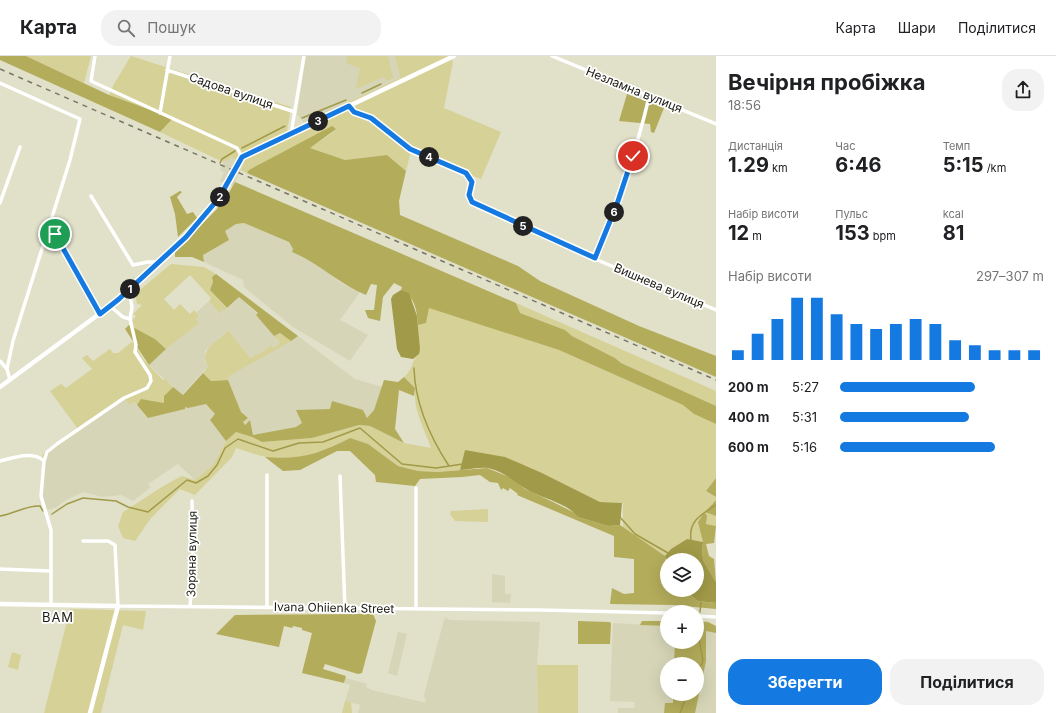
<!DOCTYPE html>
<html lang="uk">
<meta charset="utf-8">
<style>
body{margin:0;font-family:Inter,sans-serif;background:#f2f2f2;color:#202124;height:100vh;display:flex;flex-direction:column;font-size:15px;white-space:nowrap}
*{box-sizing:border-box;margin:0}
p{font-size:13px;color:#757577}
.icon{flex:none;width:22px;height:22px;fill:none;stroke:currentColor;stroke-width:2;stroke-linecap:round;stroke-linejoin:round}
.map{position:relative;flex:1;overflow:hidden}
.details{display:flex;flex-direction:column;background:#fff;width:340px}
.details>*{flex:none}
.buttons{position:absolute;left:660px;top:497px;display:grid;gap:8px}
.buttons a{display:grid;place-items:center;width:44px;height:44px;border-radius:50%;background:#fff;box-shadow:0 4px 16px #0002;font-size:20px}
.pin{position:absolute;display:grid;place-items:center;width:34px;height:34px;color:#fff;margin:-17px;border:2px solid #fff;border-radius:50%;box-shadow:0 1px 4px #0007}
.km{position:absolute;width:20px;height:20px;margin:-10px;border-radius:50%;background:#222;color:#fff;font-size:11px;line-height:20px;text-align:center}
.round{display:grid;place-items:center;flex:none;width:42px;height:42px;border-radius:16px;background:#f2f2f2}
.overview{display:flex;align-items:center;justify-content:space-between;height:68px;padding:0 12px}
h1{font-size:22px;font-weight:700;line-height:30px}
.metrics{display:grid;grid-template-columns:repeat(3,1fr);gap:6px;height:68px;padding:4px 12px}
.metrics div{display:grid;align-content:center}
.metrics b{font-size:20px;font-weight:700}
.metrics small{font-size:11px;font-weight:400}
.metrics p{font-size:11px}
.chart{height:112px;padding:8px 12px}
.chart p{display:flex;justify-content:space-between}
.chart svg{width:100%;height:72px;margin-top:4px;stroke:#147ae2;stroke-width:6}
.primary-button{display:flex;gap:8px;margin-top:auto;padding:8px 12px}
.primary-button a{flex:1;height:46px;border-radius:16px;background:#147ae2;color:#fff;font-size:16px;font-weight:700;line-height:46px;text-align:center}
.primary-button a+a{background:#f2f2f2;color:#202124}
ul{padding:0 12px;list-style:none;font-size:13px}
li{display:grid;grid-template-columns:64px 48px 1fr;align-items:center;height:30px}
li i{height:10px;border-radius:5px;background:#147ae2}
header{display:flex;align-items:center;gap:24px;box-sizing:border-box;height:56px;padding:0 20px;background:#fff;border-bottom:1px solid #e0e0e0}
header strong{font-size:19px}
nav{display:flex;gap:22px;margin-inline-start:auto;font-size:14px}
.search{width:280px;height:36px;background:#f2f2f2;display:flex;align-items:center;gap:10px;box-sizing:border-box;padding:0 14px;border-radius:16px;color:#757577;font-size:15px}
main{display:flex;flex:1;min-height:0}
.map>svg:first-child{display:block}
.built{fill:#d6d5b7;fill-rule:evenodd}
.green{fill:#d6d196}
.forest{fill:#b3ac5b}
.water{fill:#a19a48}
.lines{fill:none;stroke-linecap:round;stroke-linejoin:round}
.stream{stroke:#a19a48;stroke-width:1.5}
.minor{stroke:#fff;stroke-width:3.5}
.tertiary{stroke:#fff;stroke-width:4.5}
.rail{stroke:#777667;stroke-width:1.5;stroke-dasharray:5 5;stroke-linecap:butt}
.route-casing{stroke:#fff;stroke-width:8}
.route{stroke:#147ae2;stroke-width:5}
.labels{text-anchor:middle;stroke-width:3.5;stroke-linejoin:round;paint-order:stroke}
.street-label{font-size:12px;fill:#1b1a12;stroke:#fff}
.neighbourhood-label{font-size:13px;letter-spacing:1px;fill:#1b1a12;stroke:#fff}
</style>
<header>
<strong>Карта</strong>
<div class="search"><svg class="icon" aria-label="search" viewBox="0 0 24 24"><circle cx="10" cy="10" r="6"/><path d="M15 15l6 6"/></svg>Пошук</div>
<nav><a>Карта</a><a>Шари</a><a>Поділитися</a></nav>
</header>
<main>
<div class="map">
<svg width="716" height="657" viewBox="0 0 716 657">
<rect width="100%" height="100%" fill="#e1e0c9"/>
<path class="built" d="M306,0H395L400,22L304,67L297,58Z
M230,101L244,107L233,130L220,125L224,116L220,114L224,104Z
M244,167L289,186L293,193L292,196L307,202L324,212L338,225L360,236L340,264L368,279L350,305L293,271L244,231L243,224L204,206L203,199L228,184L225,175L236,168Z
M239,241L258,258L256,259L280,286L274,292L271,289L264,295L250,302L228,274L205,295V305L208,310L182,339L149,309L175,284L199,267L196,263L199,260L196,257L209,245L219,257L221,253L222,252L225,255Z
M298,280L355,323L382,331L374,354L367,362L363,354L330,353L297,355L302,367L296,371L253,379L250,365L244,369L243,366L248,362L241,356L229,330L228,320Z
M124,342L129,349L134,346L148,362L185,353V351L188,352L206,348L215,358L210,364L226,385L214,408L195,424L178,408L148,428L151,431L133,445L121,439L103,441L83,436L66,444L55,452L46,454L42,437L43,421L47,399L55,391Z
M492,518L505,520V538H511L510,547L492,546Z
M446,562L450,564L540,566L537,609L538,657H358L360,649L345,645L350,629L344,627L346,622L367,628L366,631L372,634L426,647L424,639L444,564Z
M613,567L667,570V586H697V573L716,577V657H618V652H634L635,646L610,645ZM667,608H697V638H667Z
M398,576L407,578L397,620L388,617Z"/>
<path class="green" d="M26,0H91L84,27Z
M131,0L291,51L287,75L400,22L395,0H451L453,6L444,52L501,76L481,123L411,95L406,115L387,99L345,104L310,92L336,74L249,114L247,117L241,114L244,107L230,101L227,105L224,104L223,106L160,76L172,62L109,39L114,28Z
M348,0H388L393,22L387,25L383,21L356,33L360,12L346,7Z
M171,208L204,211L216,218L212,221L213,226L210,234L227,253L224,255L222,252L220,258L209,245L211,242L190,219L164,243L174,254L180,248L190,258L194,254L199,260L196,263L199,267L166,293L155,283L129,269L136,260L133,258L142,249L137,248L135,238Z
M516,247L716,335V350L621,307L615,302L572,280L565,274L520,257Z
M429,251L559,294L683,349L694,358L716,368V422L706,435L716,441V444L705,456L716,460V470L699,466L703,486L687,483L671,493L665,500L623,472V447L600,446L542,417L486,398L465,394L460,414L437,416L418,415L398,410L379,396L350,382C323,395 296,407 266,401C256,399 246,395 236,392L232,401L195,439L180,433L151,462L135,485L123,482L118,470L123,456C143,444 161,430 182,420L195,424L214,408L226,385L236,376L252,381L262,386L312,382L358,369L370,370L404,387L431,392C424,372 413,354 415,332L404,321C413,314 411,305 419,298L418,269L426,267Z
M228,274L250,302L264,295L271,289L274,292L280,286L274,280L280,277L291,285L229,320L228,324L211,325L203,317L208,310C198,293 218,286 228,274Z
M133,285L143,303L163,324L165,323L173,331L164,340V347L141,343L137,349L134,346L129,349L125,343L51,395L42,409V400L45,396L78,373L50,335L61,328L66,332L92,313L82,302L87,299L93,305L110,293L113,297H118Z
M488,453V466L455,465L450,458L451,455Z
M70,553L146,555L143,574L123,569L101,657H44Z
M12,596L21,599L18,614L8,611Z
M537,609H578V657H538Z
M345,645L351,646L352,657H342Z"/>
<path class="forest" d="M0,0H26L109,39L173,62L160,76L0,4Z
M627,38L664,52L654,77L651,76L650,68L619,65Z
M332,70L336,73L310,92L345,104L387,99L406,115L399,145L400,159L518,210L540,225L639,270L716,300V321L247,117L249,114Z
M235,126L516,247L520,257L565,274L572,280L615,302L621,307L716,350V368L694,358L683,349L559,294L429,252L426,267L418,269C417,255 415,240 401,234L402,231L394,227L383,241L380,265L368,262L365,254H374L377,229L371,228L366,239C339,228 319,207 292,196L293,193L289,186L244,167L236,168L225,175L229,184L203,199L204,206L192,201H175V195L217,153L222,141L226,142Z
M180,135L182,136L177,141L187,158L193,156L197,162L178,181L175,158L170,141Z
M216,218L298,280L291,285L280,277L274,280L256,259L258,257L239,241L227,252L210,234L213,226L212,221Z
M129,269L155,283L166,293L149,309L125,273Z
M203,317L211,325L228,324L241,356L248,362L243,366L245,369L250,364L253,379L296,371L302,367L296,354L330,353L332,345L363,354L367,362L374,354L384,324L398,326L404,321L415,332L414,340L399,334L395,373L404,387L370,370L359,369L312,382L262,386L252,381L236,376L226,385L210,364L215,358L206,348L188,352L185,351V353L148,362L137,349L141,343L164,347V340L173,331L183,339Z
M350,382L368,388L398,410L418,415L437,416L487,412L512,422L525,433L553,446L575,457L578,461L608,470L620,469L665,500L667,534H684L698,545L716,547V553L673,549L610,548L612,532L624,538L634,537V503L614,501V480L517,439L518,438L510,432L508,435L503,432L501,434L498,427L490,426L480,419L462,421L420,423L415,430L376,426L375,419L350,395H337L300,414L283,415L265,401C301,404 318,398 350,382Z
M716,422V441L706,435Z
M716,444V460L705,456Z
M704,457L707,459L706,468L716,470L714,487L706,488L709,500L714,503L716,526L704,506L702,498L703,486L698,466Z
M373,558L376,565L362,617L358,618L325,608L323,613L346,620L344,627L302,617L312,577L302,574V572L293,570L292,572L284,570L279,591L216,578L235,559Z
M578,565L609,566L611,567L610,588H578Z
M642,565H667V570L640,569Z
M697,565L708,566L716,570V577L706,575V605L695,657H664L665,647H673V638H697V608H674L675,586H697Z"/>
<path class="water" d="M401,234L409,237L417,260L420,293L419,298L413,303L401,301L397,293L391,243L393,239Z
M465,394L505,401L542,417L600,446L622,447L620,469L608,470L578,461C568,447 540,442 526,433C513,425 503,415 488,412C479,411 468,414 460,414Z
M687,483L703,486L702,498L704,506L716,526V547L698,545L684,534H697V504H667V511L665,500L671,493Z"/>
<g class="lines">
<path class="stream" d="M362,37L381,28
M302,62L346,44
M242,92L285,70
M220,107L222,103L235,95
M414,312C415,347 430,381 449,410
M52,458L67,448L83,442L116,445L128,451L148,456L187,424L196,427L208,420L217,409L225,392L238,383L273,395L299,387L323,386L360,372L402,408L436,412L463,408
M0,460C13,458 27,449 40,450L43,455
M619,460L635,478L668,497
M691,484C688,465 702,458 716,449
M700,556L701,546
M697,618L703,605L698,577L700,564
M680,657L687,638"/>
<path class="minor" d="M95,0L91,25L237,92L242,101
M552,0L716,68
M167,14L295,56
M0,27L80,63L70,104L13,285L7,313
M349,51L354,56L371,62L410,93L466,117L472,126L469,139L472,146L595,203L716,254
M160,57L170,0
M291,78L304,0
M91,140L133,209L148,206H159
M0,147L20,91
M48,175L55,178L100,257
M595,203C617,150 636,97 649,41
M110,250L123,261L130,263
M0,305L7,313L10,324
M0,405C13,402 33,394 44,405L41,440L51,474V549
M44,405L47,396L57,388L124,342L147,332L151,325L150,319L135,296L136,289L130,263L132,251L129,234
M340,420L345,552
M416,432V553
M83,485H108L115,489L118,550L540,554L667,557
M0,513L50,515
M190,551L193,506L192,445
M267,551V419
M697,560L716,561"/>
<path class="tertiary" d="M0,331L110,250L186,181L219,142L242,101L454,0
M0,548L118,550L90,657"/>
<path class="rail" d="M0,13L716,324"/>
</g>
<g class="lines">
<defs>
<path id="route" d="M55,178L100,258L119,243L186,181L219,142L242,101L349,50L354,56L371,62L410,93L466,117L472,126L469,139L472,146L595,202L617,148L633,100"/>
</defs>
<use href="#route" class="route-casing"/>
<use href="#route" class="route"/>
</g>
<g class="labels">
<g class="street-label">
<text transform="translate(634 34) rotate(22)" y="4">Незламна вулиця</text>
<text transform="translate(231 35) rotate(19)" y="4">Садова вулиця</text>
<text transform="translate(659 230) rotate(23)" y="4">Вишнева вулиця</text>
<text transform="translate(192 498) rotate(-89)" y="4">Зоряна вулиця</text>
<text transform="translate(334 552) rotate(1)" y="4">Ivana Ohiienka Street</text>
</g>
<g class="neighbourhood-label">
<text x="58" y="566">BAM</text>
</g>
</g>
</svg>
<div class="buttons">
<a><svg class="icon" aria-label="layers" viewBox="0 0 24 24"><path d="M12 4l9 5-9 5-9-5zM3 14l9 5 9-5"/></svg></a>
<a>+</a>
<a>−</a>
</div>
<div class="pin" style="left:55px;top:178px;background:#1e9e55"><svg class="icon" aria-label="arrive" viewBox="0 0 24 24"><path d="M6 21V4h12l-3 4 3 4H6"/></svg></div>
<div class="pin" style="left:633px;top:100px;background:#d93025"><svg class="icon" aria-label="check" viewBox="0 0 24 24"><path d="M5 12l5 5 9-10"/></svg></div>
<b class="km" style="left:130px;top:233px">1</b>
<b class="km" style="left:220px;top:141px">2</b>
<b class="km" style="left:318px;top:65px">3</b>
<b class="km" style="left:429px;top:101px">4</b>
<b class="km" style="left:523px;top:170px">5</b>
<b class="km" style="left:614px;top:156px">6</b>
</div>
<section class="details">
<div class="overview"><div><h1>Вечірня пробіжка</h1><p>18:56</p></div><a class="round"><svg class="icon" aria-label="share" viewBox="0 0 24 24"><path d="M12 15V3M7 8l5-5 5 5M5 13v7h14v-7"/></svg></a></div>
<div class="metrics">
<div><p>Дистанція</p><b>1.29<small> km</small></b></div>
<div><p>Час</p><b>6:46</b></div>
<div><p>Темп</p><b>5:15<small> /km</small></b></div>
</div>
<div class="metrics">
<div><p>Набір висоти</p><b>12<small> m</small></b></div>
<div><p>Пульс</p><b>153<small> bpm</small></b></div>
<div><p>kcal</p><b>81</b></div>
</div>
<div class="chart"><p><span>Набір висоти</span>297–307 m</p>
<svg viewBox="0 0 160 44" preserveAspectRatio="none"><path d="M5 44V38M15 44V28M25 44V19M35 44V6M45 44V6M55 44V16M65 44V22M75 44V25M85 44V22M95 44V19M105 44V22M115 44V32M125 44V35M135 44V38M145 44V38M155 44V38"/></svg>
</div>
<ul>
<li><b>200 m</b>5:27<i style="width:66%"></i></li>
<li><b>400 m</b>5:31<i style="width:63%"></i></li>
<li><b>600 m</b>5:16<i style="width:76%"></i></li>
</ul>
<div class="primary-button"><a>Зберегти</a><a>Поділитися</a></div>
</section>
</main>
